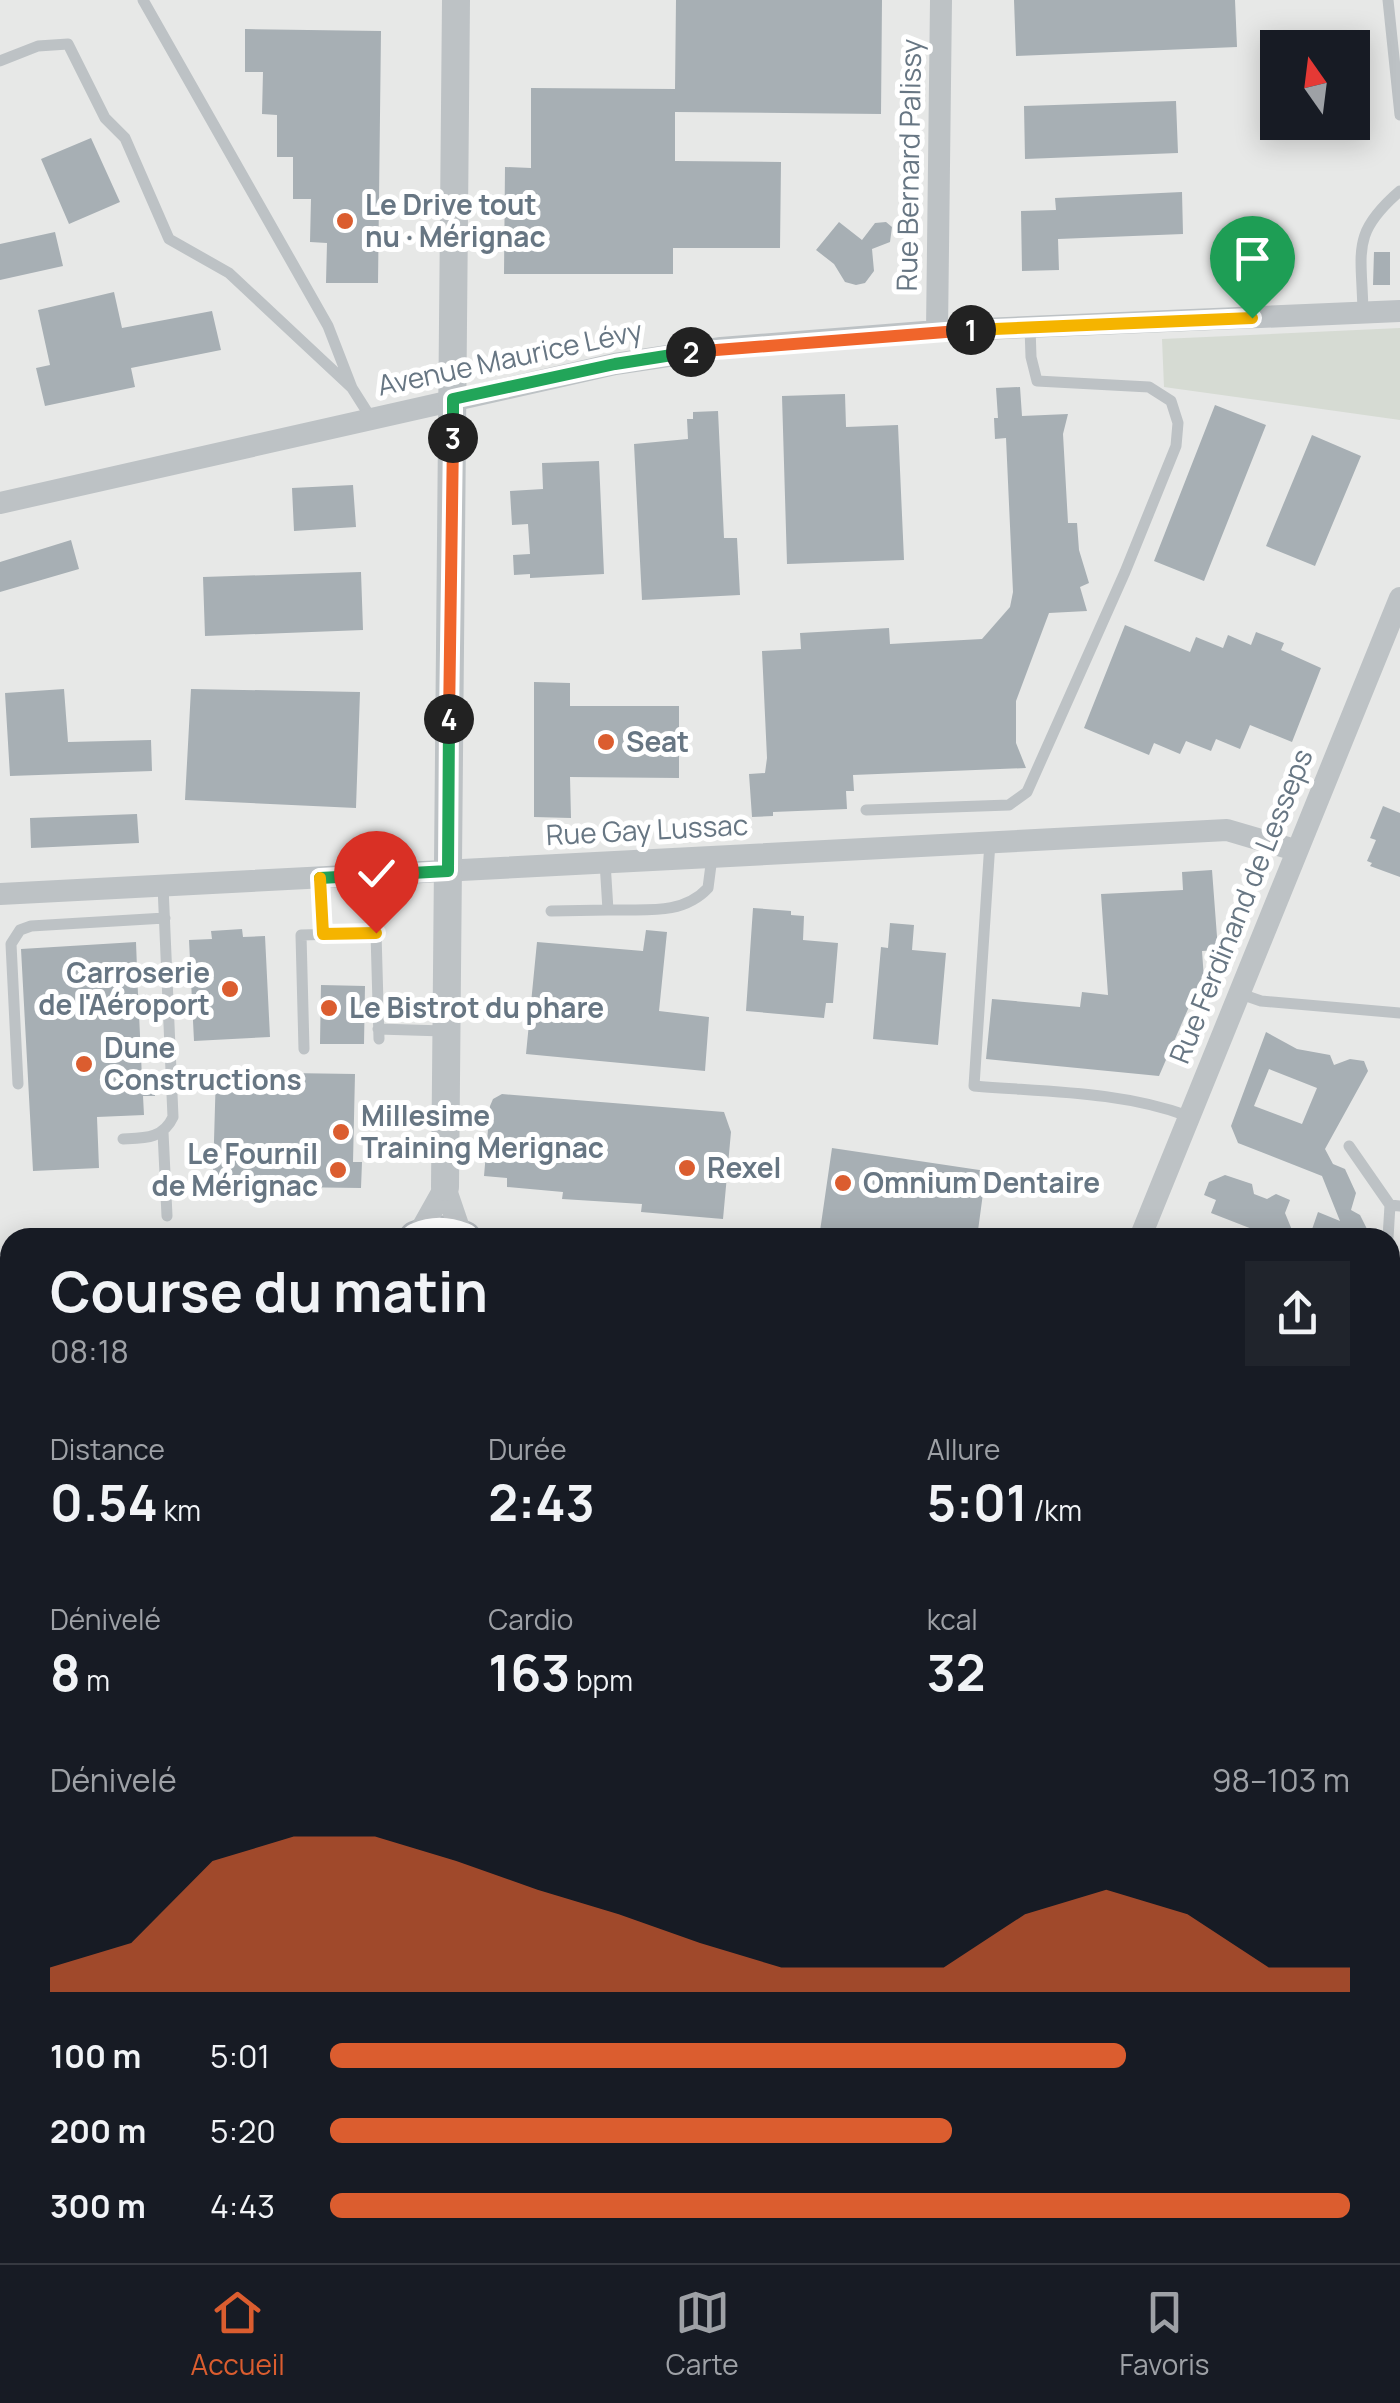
<!DOCTYPE html>
<html lang="fr">
<meta charset="utf-8">
<style>
body{margin:0;font-family:Manrope,sans-serif;background:#20242c;color:#f1f3f6;height:100vh;display:flex;flex-direction:column;font-size:38px;white-space:nowrap}
*{box-sizing:border-box;margin:0}
p{font-size:32px;color:#9ea1a6}
.icon{flex:none;width:55px;height:55px;fill:none;stroke:currentColor;stroke-width:2;stroke-linecap:round;stroke-linejoin:round}
.map{position:relative;flex:1;overflow:hidden}
.drawer{position:absolute;left:0px;top:1228px;width:1400px;height:1038px;display:flex;flex-direction:column;background:#171b24;border-radius:30px 30px 0 0;box-shadow:0 5px 25px #0003}
.drawer>*{flex:none}
.needle{width:65px;rotate:346deg}
.tools{position:absolute;left:1260px;top:30px;display:grid;gap:20px}
.tools a{display:grid;place-items:center;width:110px;height:110px;border-radius:0px;background:#171b24;box-shadow:0 5px 25px #0003;font-size:50px}
.pin{position:absolute;display:grid;place-items:center;width:85px;height:85px;color:#fff;margin:-102px -42px;border-radius:50% 50% 50% 0;rotate:-45deg;box-shadow:0 0 10px #0007}
.pin .icon{rotate:45deg}
.km{position:absolute;width:50px;height:50px;margin:-25px;border-radius:50%;background:#222;color:#fff;font-size:28px;line-height:50px;text-align:center}
.round{display:grid;place-items:center;flex:none;width:105px;height:105px;border-radius:0px;background:#20242c}
.summary{display:flex;align-items:center;justify-content:space-between;height:170px;padding:0 50px}
h1{font-size:55px;font-weight:700;line-height:75px}
.metrics{display:grid;grid-template-columns:repeat(3,1fr);gap:15px;height:170px;padding:10px 50px}
.metrics div{display:grid;align-content:center}
.metrics b{font-size:50px;font-weight:700}
.metrics small{font-size:28px;font-weight:400}
.metrics p{font-size:28px}
.chart{height:280px;padding:20px 50px}
.chart p{display:flex;justify-content:space-between}
.chart svg{width:100%;height:180px;margin-top:10px;fill:#db5d2f;opacity:.7}
ul{padding:0 50px;list-style:none;font-size:32px}
li{display:grid;grid-template-columns:160px 120px 1fr;align-items:center;height:75px}
li i{height:25px;border-radius:12px;background:#db5d2f}
.tabs{display:flex;justify-content:space-around;align-items:center;height:140px;border-top:2px solid #363941;background:#171b24;font-size:28px;color:#9ea1a6}
.tabs a{display:grid;justify-items:center;gap:5px}
.tabs .current{color:#db5d2f}
.map>svg:first-child{display:block}
.built{fill:#e7e8e7;fill-rule:evenodd}
.green{fill:#d6dbd3}
.building{fill:#a7afb4;fill-rule:evenodd}
.lines{fill:none;stroke-linecap:round;stroke-linejoin:round}
.secondary-casing{stroke:#b2b7bc;stroke-width:35}
.path{stroke:#b8bbbd;stroke-width:4;stroke-dasharray:5 5;stroke-linecap:butt}
.service{stroke:#bdc2c5;stroke-width:11}
.minor{stroke:#bdc2c5;stroke-width:22}
.tertiary{stroke:#bdc2c5;stroke-width:28}
.secondary{stroke:#fff;stroke-width:30}
.split-1-casing{stroke:#fff;stroke-width:20}
.split-2-casing{stroke:#fff;stroke-width:20}
.split-3-casing{stroke:#fff;stroke-width:20}
.split-4-casing{stroke:#fff;stroke-width:20}
.split-5-casing{stroke:#fff;stroke-width:20}
.split-6-casing{stroke:#fff;stroke-width:20}
.split-1{stroke:#f5b400;stroke-width:12}
.split-2{stroke:#f0652b;stroke-width:12}
.split-3{stroke:#22a559;stroke-width:12}
.split-4{stroke:#f0652b;stroke-width:12}
.split-5{stroke:#22a559;stroke-width:12}
.split-6{stroke:#f5b400;stroke-width:12}
.poi-dot{fill:#db5d2f;stroke:#fff;stroke-width:4}
.labels{text-anchor:middle;stroke-width:10;stroke-linejoin:round;paint-order:stroke}
.street-label{font-size:28px;fill:#677683;stroke:#fff}
.poi-label{font-size:28px;font-weight:bold;fill:#677683;stroke:#fff;text-anchor:start}
</style>
<div class="map">
<svg width="1400" height="2263" viewBox="0 0 1400 2263">
<rect width="100%" height="100%" fill="#f6f7f3"/>
<path class="built" d="M0,0H1400V2004L1390,2003V1238H10V1296L0,1297ZM1278,48H1352V122H1278Z
M10,1360V1870L0,1872V1361Z
M340,2255H825L824,2263H336Z"/>
<path class="green" d="M1400,328V420L1164,387L1162,339Z
M10,1870V1992L0,1991V1872Z"/>
<path class="building" d="M676,0H882L881,114L675,112V161L781,162L780,248H673V274H504L505,167L531,168V88L675,89Z
M1014,0H1235L1237,47L1016,56Z
M245,29L381,31L378,283H326L327,243L310,242L311,199H293V157H277V115L262,114L263,72H245Z
M1176,101L1178,153L1025,159L1024,106Z
M91,138L120,202L69,224L41,159Z
M1182,192L1183,234L1058,239L1059,270L1022,271L1021,211L1056,210L1055,198Z
M839,222L862,240L875,223L886,222L892,227L890,242L872,249L874,271L865,283L856,285L845,282L834,264L816,250Z
M55,232L63,266L0,280V244Z
M1374,252H1390V285H1373Z
M114,292L122,328L212,311L221,350L131,368L135,387L45,406L36,368L50,365L38,310Z
M1020,387L1022,416L1068,414L1063,434L1068,523H1077L1079,550L1089,583L1080,587L1087,611L1049,613L1016,701V743L1026,768L853,775L854,791H846L847,809L773,812V816L752,817L749,774L765,773L767,758L762,651L801,649L800,633L889,628L890,644L982,639L1010,607L1013,592L1006,438L995,439L994,418H998L996,388Z
M845,394L846,427L898,425L904,560L787,564L782,396Z
M1215,405L1266,425L1204,581L1154,561Z
M718,411L724,538H737L740,595L642,600L634,444L688,439L687,419H693V412Z
M1312,435L1361,456L1315,566L1266,546Z
M599,461L604,574L530,578V574L514,575L513,555L530,554L528,524L512,525L510,491L543,489L542,463Z
M353,485L356,527L294,531L292,488Z
M71,540L79,569L0,592V562Z
M361,572L363,630L205,636L203,577Z
M1125,625L1190,652L1196,637L1223,648L1228,635L1251,645L1256,632L1284,643L1281,650L1321,668L1292,742L1250,725L1240,749L1216,739L1211,751L1186,741L1180,754L1154,743L1149,755L1084,728Z
M534,682L570,683V706H679V778L570,777L571,818L534,817Z
M64,689L68,742L151,740L152,771L10,776L5,693Z
M191,689L360,692L356,808L185,800Z
M1383,806L1400,813V877L1370,866L1372,863L1367,861L1376,840L1370,838Z
M137,814L139,843L31,848L30,818Z
M1212,870L1218,950L1202,951L1204,979H1201L1159,1076L986,1059L992,999L1080,1007L1082,992L1108,995L1101,894L1183,890L1182,872Z
M753,908L791,911V915L804,916L803,940L838,943L833,1003H826L824,1018L746,1011Z
M890,923L914,925L912,950L946,953L938,1045L873,1039L881,947L888,948Z
M242,929L243,937L265,936L270,1037L194,1041L189,940L212,939L211,931Z
M646,930L667,932L659,1011L709,1017L705,1071L526,1054L537,942L643,951Z
M136,942L138,995L146,994L147,1013L139,1014L142,1078H154L155,1096H143L144,1115L97,1117L99,1168L33,1171L21,949Z
M321,985L365,986L364,1044H320Z
M1266,1032L1297,1049L1330,1055L1334,1065L1350,1059L1364,1061L1368,1071L1325,1149L1333,1164L1345,1169L1356,1193L1351,1210L1360,1215L1368,1231L1379,1238H1309L1318,1212L1340,1221L1322,1176L1238,1143L1231,1126ZM1269,1069L1317,1088L1302,1124L1254,1106Z
M216,1072L355,1074L353,1162H362L361,1188L288,1187V1196H249V1176L213,1175Z
M502,1094L724,1112L731,1132L723,1219L641,1212L642,1204L562,1199L563,1192L507,1187V1178L484,1176L490,1106L493,1099Z
M832,1148L986,1171L977,1238H819Z
M1225,1175L1252,1184L1254,1194L1267,1199L1276,1194L1290,1200L1285,1213L1292,1230L1289,1238H1275L1211,1213L1216,1200L1204,1195L1209,1182Z"/>
<g class="lines">
<defs>
<path id="secondary" d="M416,1238C433,1231 446,1231 464,1238
M0,1270L10,1269
M1390,1934L1400,1939"/>
</defs>
<use href="#secondary" class="secondary-casing"/>
<path class="path" d="M0,1863L10,1861
M0,1939L10,1937
M0,2075L10,2076
M67,2261L80,2263
M180,2263H214
M1370,2263L1371,2255"/>
<path class="service" d="M143,0L328,326L352,388L371,418
M1388,0L1400,115
M0,61L38,46L68,44L105,118L125,138L169,239L229,273L352,388
M1363,313C1362,251 1350,234 1400,191
M866,810L1009,805L1027,792L1125,572L1176,446L1178,423L1171,401L1149,387L1037,381L1031,357L1030,327
M990,842L974,1086C1045,1092 1121,1091 1188,1116
M605,862L608,910C644,909 682,916 708,888L712,857
M320,876L323,934
M551,911L608,910
M1238,993L1261,1001L1400,1013
M378,1029L444,1031
M304,1049L301,935L376,933L379,1039
M18,1084L11,944L20,930L31,926L165,918
M163,1132L167,1216
M123,1139C144,1138 163,1139 173,1117L163,886
M1349,1146L1390,1205L1400,1206
M1388,1238L1390,1205
M1390,2071L1392,2048
M1257,2263V2259L1296,2263"/>
<path class="minor" d="M937,331L941,0
M0,503L615,364L721,348L937,331L1400,311
M0,894L1227,830L1295,850
M445,1187L462,1237
M417,1237L445,1187
M1140,1238L1400,598
M1390,1503L1400,1511
M0,2193L10,2192
M1390,2222L1400,2223
M39,2263L40,2255
M252,2263L253,2255
M304,2263V2255
M842,2263L843,2255
M980,2263L981,2255
M1210,2263L1211,2255"/>
<path class="tertiary" d="M445,1187L456,0"/>
<use href="#secondary" class="secondary"/>
</g>
<g class="lines">
<defs>
<path id="split-1" d="M971,330L1252,318"/>
<path id="split-2" d="M691,352L971,330"/>
<path id="split-3" d="M453,438V399L615,364L691,352"/>
<path id="split-4" d="M449,719L453,438"/>
<path id="split-5" d="M320,878L448,871L449,719"/>
<path id="split-6" d="M320,878L323,934L376,933"/>
</defs>
<use href="#split-1" class="split-1-casing"/>
<use href="#split-2" class="split-2-casing"/>
<use href="#split-3" class="split-3-casing"/>
<use href="#split-4" class="split-4-casing"/>
<use href="#split-5" class="split-5-casing"/>
<use href="#split-6" class="split-6-casing"/>
<use href="#split-1" class="split-1"/>
<use href="#split-2" class="split-2"/>
<use href="#split-3" class="split-3"/>
<use href="#split-4" class="split-4"/>
<use href="#split-5" class="split-5"/>
<use href="#split-6" class="split-6"/>
</g>
<g class="poi-dot">
<circle cx="345" cy="221" r="10"/>
<circle cx="606" cy="742" r="10"/>
<circle cx="230" cy="989" r="10"/>
<circle cx="329" cy="1008" r="10"/>
<circle cx="84" cy="1064" r="10"/>
<circle cx="341" cy="1132" r="10"/>
<circle cx="687" cy="1168" r="10"/>
<circle cx="338" cy="1170" r="10"/>
<circle cx="843" cy="1183" r="10"/>
</g>
<g class="labels">
<g class="street-label">
<text transform="translate(909 165) rotate(-89)" y="10">Rue Bernard Palissy</text>
<text transform="translate(510 358) rotate(-12)" y="10">Avenue Maurice Lévy</text>
<text transform="translate(647 830) rotate(-3)" y="10">Rue Gay Lussac</text>
<text transform="translate(1241 906) rotate(-68)" y="10">Rue Ferdinand de Lesseps</text>
</g>
<g class="poi-label">
<text x="365" y="215">Le Drive tout<tspan x="365" dy="32">nu · Mérignac</tspan></text>
<text x="626" y="752">Seat</text>
<text x="210" y="983" text-anchor="end">Carroserie<tspan x="210" dy="32">de l'Aéroport</tspan></text>
<text x="349" y="1018">Le Bistrot du phare</text>
<text x="104" y="1058">Dune<tspan x="104" dy="32">Constructions</tspan></text>
<text x="361" y="1126">Millesime<tspan x="361" dy="32">Training Merignac</tspan></text>
<text x="318" y="1164" text-anchor="end">Le Fournil<tspan x="318" dy="32">de Mérignac</tspan></text>
<text x="707" y="1178">Rexel</text>
<text x="863" y="1193">Omnium Dentaire</text>
</g>
</g>
</svg>
<div class="tools">
<a><svg class="needle" viewBox="-14 -14 28 28"><path d="M0-13l5 13h-10z" fill="#e53935"/><path d="M0 13l5-13h-10z" fill="#9ea1a6"/></svg></a>
</div>
<div class="pin" style="left:1252px;top:318px;background:#1e9e55"><svg class="icon" aria-label="arrive" viewBox="0 0 24 24"><path d="M6 21V4h12l-3 4 3 4H6"/></svg></div>
<div class="pin" style="left:376px;top:933px;background:#d93025"><svg class="icon" aria-label="check" viewBox="0 0 24 24"><path d="M5 12l5 5 9-10"/></svg></div>
<b class="km" style="left:971px;top:330px">1</b>
<b class="km" style="left:691px;top:352px">2</b>
<b class="km" style="left:453px;top:438px">3</b>
<b class="km" style="left:449px;top:719px">4</b>
<section class="drawer">
<div class="summary"><div><h1>Course du matin</h1><p>08:18</p></div><a class="round"><svg class="icon" aria-label="share" viewBox="0 0 24 24"><path d="M12 15V3M7 8l5-5 5 5M5 13v7h14v-7"/></svg></a></div>
<div class="metrics">
<div><p>Distance</p><b>0.54<small> km</small></b></div>
<div><p>Durée</p><b>2:43</b></div>
<div><p>Allure</p><b>5:01<small> /km</small></b></div>
</div>
<div class="metrics">
<div><p>Dénivelé</p><b>8<small> m</small></b></div>
<div><p>Cardio</p><b>163<small> bpm</small></b></div>
<div><p>kcal</p><b>32</b></div>
</div>
<div class="chart"><p><span>Dénivelé</span>98–103 m</p>
<svg viewBox="0 0 160 44" preserveAspectRatio="none"><path d="M0 44V38L10 32L20 12L30 6L40 6L50 12L60 19L70 25L80 32L90 38L100 38L110 38L120 25L130 19L140 25L150 38L160 38V44z"/></svg>
</div>
<ul>
<li><b>100 m</b>5:01<i style="width:78%"></i></li>
<li><b>200 m</b>5:20<i style="width:61%"></i></li>
<li><b>300 m</b>4:43<i style="width:100%"></i></li>
</ul>
</section>
</div>
<nav class="tabs">
<a class="current"><svg class="icon" aria-label="home" viewBox="0 0 24 24"><path d="M3 11l9-7 9 7M6 9v11h12V9"/></svg>Accueil</a>
<a><svg class="icon" aria-label="map" viewBox="0 0 24 24"><path d="M3 6l6-2 6 2 6-2v14l-6 2-6-2-6 2zM9 4v14M15 6v14"/></svg>Carte</a>
<a><svg class="icon" aria-label="saved" viewBox="0 0 24 24"><path d="M7 4h10v16l-5-4-5 4z"/></svg>Favoris</a>
</nav>
